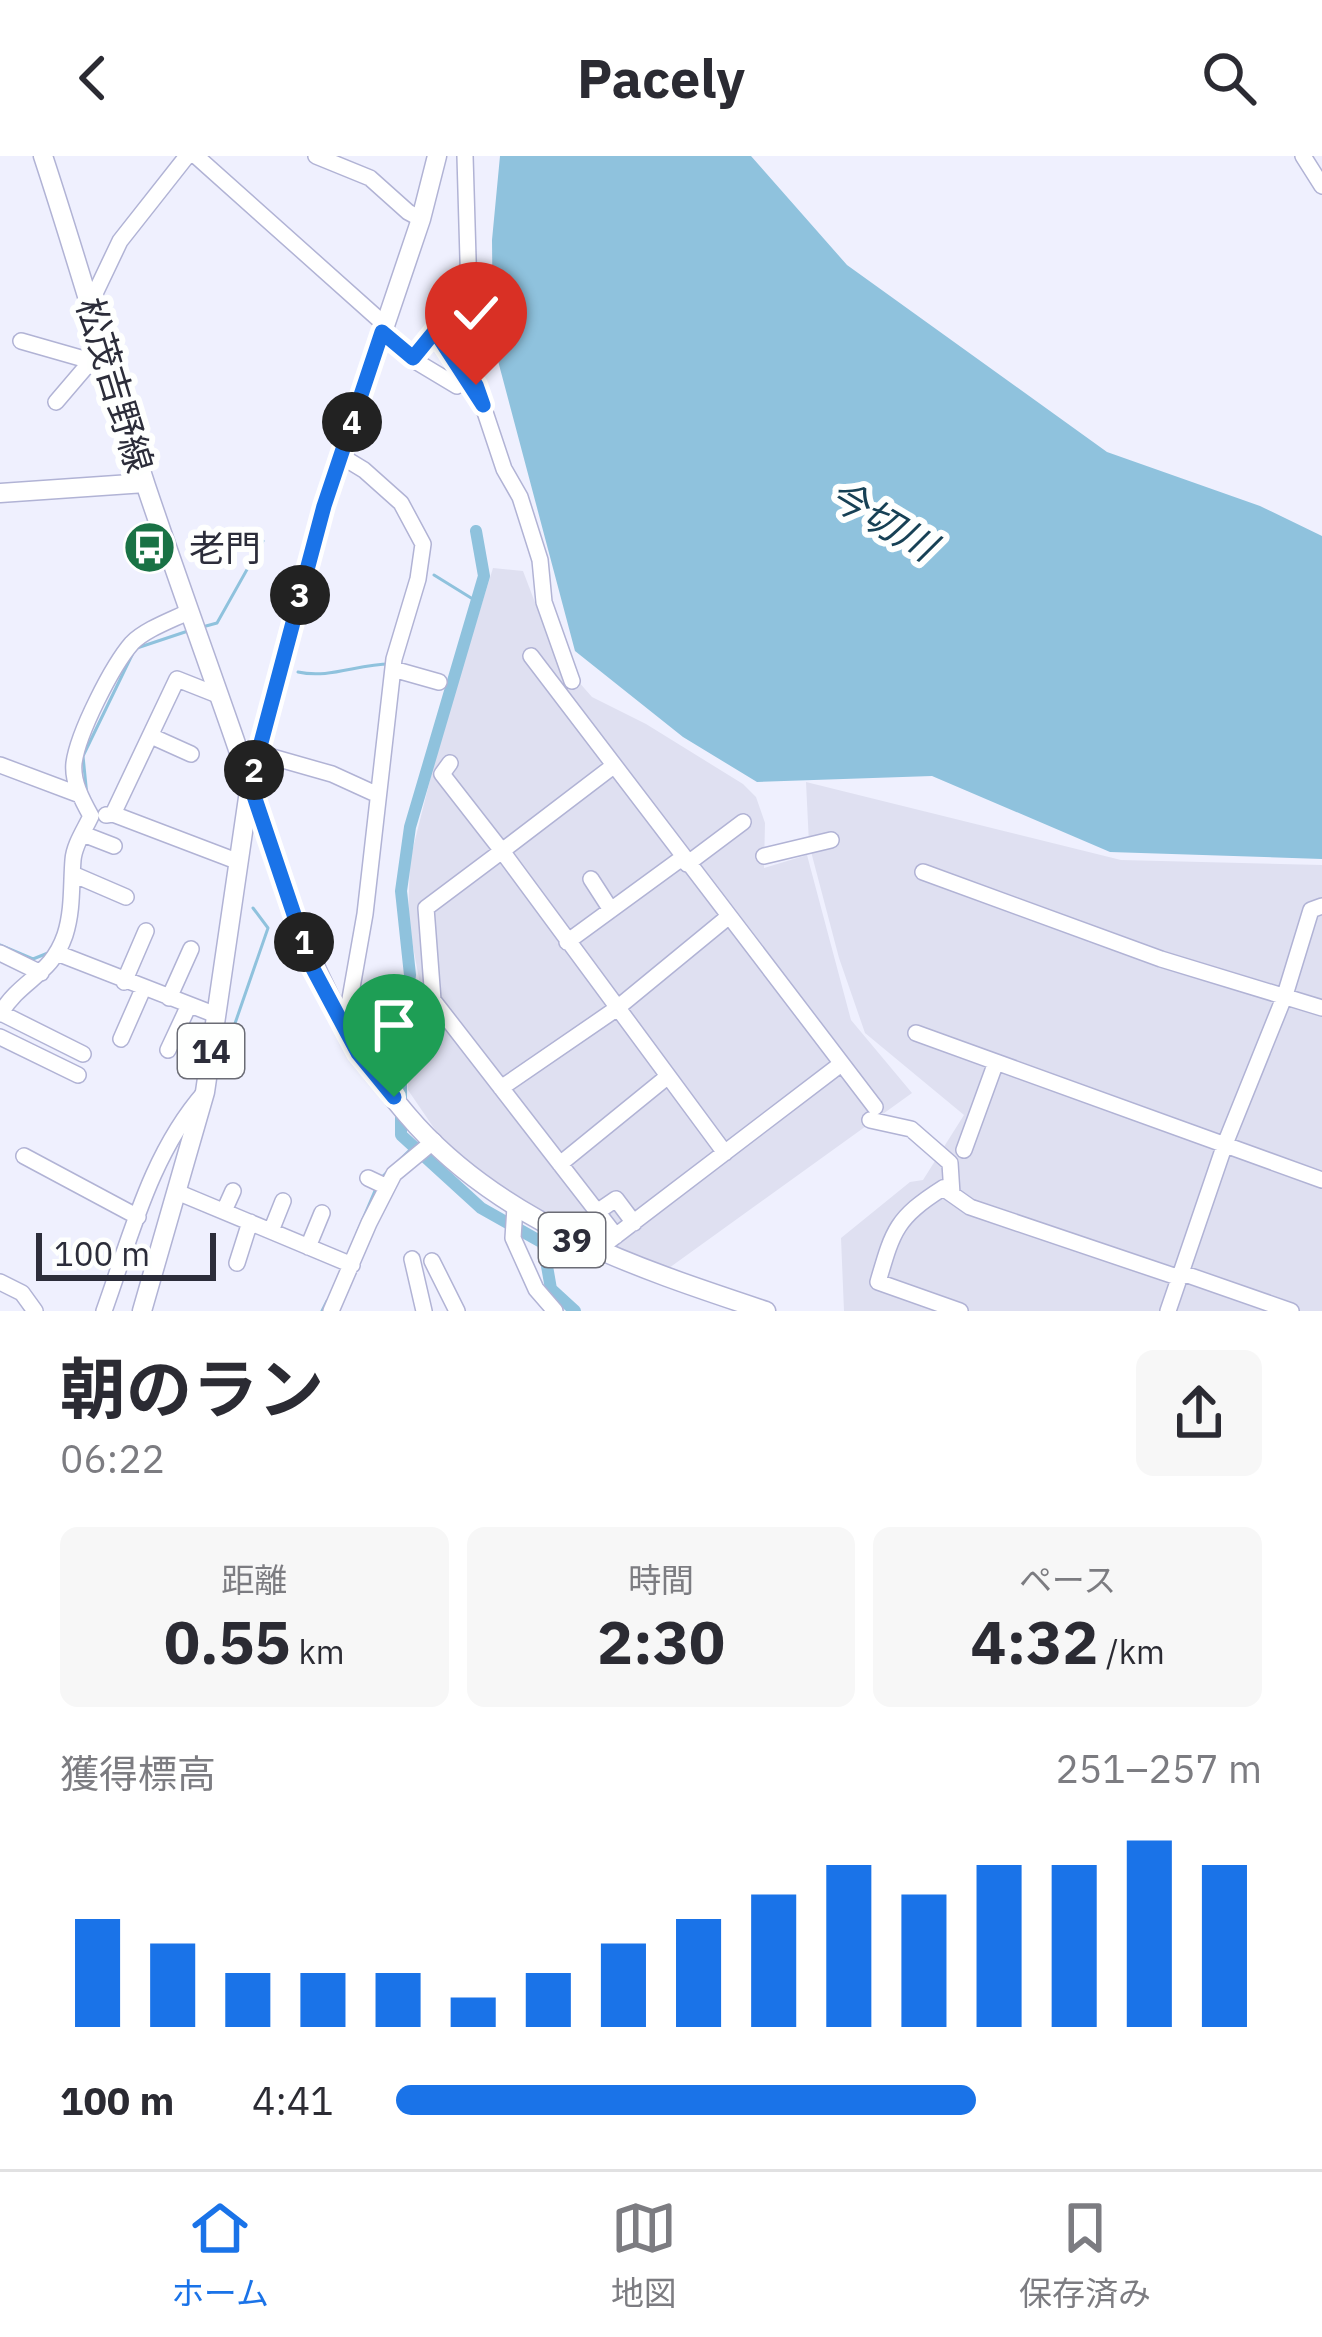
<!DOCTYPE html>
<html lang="ja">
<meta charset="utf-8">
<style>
body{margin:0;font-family:"IBM Plex Sans","Noto Sans JP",sans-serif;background:#f7f7f7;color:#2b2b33;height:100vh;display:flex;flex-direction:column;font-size:45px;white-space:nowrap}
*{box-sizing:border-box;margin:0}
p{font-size:39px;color:#7c7c81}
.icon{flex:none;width:66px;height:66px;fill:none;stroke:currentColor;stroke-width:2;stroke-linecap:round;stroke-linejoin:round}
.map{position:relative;height:1155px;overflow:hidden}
.side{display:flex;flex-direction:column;background:#fff;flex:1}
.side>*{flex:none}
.scale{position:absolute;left:36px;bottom:30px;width:180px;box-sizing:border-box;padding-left:12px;border:6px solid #2c2d3a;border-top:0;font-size:33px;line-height:42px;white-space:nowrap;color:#2c2d3a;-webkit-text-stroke:9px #fefffe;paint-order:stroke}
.pin{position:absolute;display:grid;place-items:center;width:102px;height:102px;color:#fff;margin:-123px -51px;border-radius:50% 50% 50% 0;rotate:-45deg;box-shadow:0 0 12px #0007}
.pin .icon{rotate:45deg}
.km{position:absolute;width:60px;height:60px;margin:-30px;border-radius:50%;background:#222;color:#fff;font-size:33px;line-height:60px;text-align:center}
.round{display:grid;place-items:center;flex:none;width:126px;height:126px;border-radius:18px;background:#f7f7f7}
.head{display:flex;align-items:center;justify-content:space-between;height:204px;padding:0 60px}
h1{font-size:66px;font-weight:700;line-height:90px}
.metrics{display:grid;grid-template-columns:repeat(3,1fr);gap:18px;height:204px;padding:12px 60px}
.metrics div{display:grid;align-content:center;border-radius:18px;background:#f7f7f7;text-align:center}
.metrics b{font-size:60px;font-weight:700}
.metrics small{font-size:33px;font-weight:400}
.metrics p{font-size:33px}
.chart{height:336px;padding:24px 60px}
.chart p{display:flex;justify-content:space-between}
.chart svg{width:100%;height:216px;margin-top:12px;stroke:#1a73e8;stroke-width:6}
ul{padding:0 60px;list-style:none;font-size:39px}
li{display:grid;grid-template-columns:192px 144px 1fr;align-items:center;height:90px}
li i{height:30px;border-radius:15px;background:#1a73e8}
header{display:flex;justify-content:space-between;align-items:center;height:156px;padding:0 60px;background:#fff;font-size:54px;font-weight:700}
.menu{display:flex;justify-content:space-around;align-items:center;height:168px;border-top:3px solid #e1e1e2;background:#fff;font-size:33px;color:#7c7c81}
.menu a{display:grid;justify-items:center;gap:6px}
.menu .current{color:#1a73e8}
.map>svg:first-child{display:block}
.built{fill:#dfe0f1}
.water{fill:#8fc2dd}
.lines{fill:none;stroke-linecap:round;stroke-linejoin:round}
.stream{stroke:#8fc2dd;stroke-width:3}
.canal{stroke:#8fc2dd;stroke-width:12}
.minor-casing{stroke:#b1b3d5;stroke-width:18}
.major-casing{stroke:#b1b3d5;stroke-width:21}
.minor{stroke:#fff;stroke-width:15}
.major{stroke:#fff;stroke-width:18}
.route-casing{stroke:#fff;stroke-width:24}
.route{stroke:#1a73e8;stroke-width:15}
.labels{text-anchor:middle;stroke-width:12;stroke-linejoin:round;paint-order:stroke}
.shield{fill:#fefffe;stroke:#6b6c75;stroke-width:3}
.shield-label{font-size:33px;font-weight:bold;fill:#2c2d3a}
.street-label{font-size:36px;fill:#2c2d3a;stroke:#fefffe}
.poi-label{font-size:36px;fill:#2c2d3a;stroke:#fefffe;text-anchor:start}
.water-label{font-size:39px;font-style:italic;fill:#174155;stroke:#fefffe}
</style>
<header><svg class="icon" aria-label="back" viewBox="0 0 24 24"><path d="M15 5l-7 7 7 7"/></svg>Pacely<svg class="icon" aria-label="search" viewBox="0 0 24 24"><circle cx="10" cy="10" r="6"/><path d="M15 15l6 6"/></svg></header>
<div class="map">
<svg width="1322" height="1155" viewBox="0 0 1322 1155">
<rect width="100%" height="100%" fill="#eff0fe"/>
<path class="built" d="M493,412L523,415L555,499L592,541L646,568L743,628L756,641L765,667L764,712L807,699L851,864L912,937L669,1112L567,1072L482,1017L440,981L408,934L409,871L420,828L408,764L410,704L442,576Z
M806,626L1121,704L1322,709V1155H844L841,1082L910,1026L923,1024L964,959L865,877L839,802L809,688Z"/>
<path class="water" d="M500,0H751L847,109L1107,296L1260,350L1322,380V703L1110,696L932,620L757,626L683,581L575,495L493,186L492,84Z"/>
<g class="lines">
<path class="stream" d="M434,419L476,445
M206,470L217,467L263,385
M137,492L191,474
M298,516C329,523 358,508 390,508
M87,640L83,600L132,499
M0,789L33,803L48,797
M231,879L268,772L253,752
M381,1022L414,990
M357,1077L377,1030
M322,1155L327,1145"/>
<path class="canal" d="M476,375L484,420L410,671L401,735L410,819L401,890V979L481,1052L543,1087L551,1133L575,1155"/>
<defs>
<path id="minor" d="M196,0L384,168
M316,0L370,22L408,56L421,63
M465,0L470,171L476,229L504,313L520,341L540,404L544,446L572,525
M1303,0L1322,30
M90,148L120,85L187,0
M382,175L417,206L457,230
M21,185L91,205H107
M413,202L435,175L473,234
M56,246L91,205
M341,300L364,314L401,347L423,388L418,423L394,503L365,758L345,871
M531,500L875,951
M393,513L439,526
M151,580L191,598
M258,597L332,618L378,639
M450,607L442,618L502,695L612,611
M0,609L80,639
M113,658L177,523L220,540
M106,659L113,658L239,706
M91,660C82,644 72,625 74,607C78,577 112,510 132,487C146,473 172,464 190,455
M83,678L114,690
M764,700L831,684
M687,708L743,666
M923,716L1161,803L1322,852
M75,719L126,741
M591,723L611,754
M567,786L682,702
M0,797L41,817
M57,797L216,859
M124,826L146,775
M401,840L433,844
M169,842L191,793
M1,857L83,898
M0,858C22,822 51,820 65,779C73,754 71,729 73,704C74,689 85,673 91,660
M916,877L1322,1024
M0,881L78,919
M121,883L143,833
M168,894L189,849
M501,932L616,853L728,761
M870,964L911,973L950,1007L952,1038
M964,994L996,906
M24,1000L138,1061
M560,1008L667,921
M368,1022L387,1031
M177,1036L352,1109
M515,1051L513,1082L536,1133L555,1155
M224,1055L233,1035
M597,1056L616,1043L634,1067
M271,1075L283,1045
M616,1080L433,844L426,752L502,695L725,997
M609,1085L841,908
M308,1091L322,1057
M412,1103L424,1155
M432,1105L457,1155
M237,1107L250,1066
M1182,1117L1291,1155
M0,1126L22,1137L35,1155
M104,1155C131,1080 151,997 205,936
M331,1155L369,1067L394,1018L434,985
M960,1155L878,1126C893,1074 896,1062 943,1032L970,1051L1180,1122
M1168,1155L1225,988L1285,839L1311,754L1322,750"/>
<path id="major" d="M43,0C79,109 110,220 146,330C174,413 204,496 233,579C282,720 313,856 417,970C510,1071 640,1113 766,1155
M0,337L145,327
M142,1155L205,936L250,628L324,350L421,63L437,0"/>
</defs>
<use href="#minor" class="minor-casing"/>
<use href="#major" class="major-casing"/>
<use href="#minor" class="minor"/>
<use href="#major" class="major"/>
</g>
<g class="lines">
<defs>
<path id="route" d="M394,941L358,897L311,809L250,628L324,350L382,176L413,202L435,175L483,249L476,229"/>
</defs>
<use href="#route" class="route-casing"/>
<use href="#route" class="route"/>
</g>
<defs>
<symbol id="bus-disc" viewBox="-11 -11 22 22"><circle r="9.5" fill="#197245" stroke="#fefffe"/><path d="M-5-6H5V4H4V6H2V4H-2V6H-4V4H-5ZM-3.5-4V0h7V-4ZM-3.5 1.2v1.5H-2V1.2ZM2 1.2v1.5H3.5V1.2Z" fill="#fff"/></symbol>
</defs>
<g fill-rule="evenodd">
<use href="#bus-disc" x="120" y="362" width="59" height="59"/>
</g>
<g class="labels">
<g class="shield">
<rect x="178" y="868" width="66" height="54" rx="9"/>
<rect x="539" y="1057" width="66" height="54" rx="9"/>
</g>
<g class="shield-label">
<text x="211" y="907">14</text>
<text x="572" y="1096">39</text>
</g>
<g class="street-label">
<text transform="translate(115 229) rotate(73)" y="13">松茂吉野線</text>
</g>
<g class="poi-label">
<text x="189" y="405">老門</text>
</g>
<g class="water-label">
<text transform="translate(882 364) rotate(31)" y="14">今切川</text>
</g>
</g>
</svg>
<div class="scale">100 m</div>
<div class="pin" style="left:394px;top:941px;background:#1e9e55"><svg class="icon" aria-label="arrive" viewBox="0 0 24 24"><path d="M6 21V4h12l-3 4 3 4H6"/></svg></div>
<div class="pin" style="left:476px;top:229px;background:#d93025"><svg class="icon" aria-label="check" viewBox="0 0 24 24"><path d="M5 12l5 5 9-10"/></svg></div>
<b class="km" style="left:304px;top:786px">1</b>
<b class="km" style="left:254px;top:614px">2</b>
<b class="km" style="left:300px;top:439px">3</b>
<b class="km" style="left:352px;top:266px">4</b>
</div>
<section class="side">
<div class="head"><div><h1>朝のラン</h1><p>06:22</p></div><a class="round"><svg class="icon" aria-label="share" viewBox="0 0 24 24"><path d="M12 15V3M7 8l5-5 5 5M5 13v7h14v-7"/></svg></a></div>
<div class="metrics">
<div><p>距離</p><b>0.55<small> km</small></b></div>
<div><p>時間</p><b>2:30</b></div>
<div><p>ペース</p><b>4:32<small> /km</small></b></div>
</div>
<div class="chart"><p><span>獲得標高</span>251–257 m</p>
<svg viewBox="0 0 160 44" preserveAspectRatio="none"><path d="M5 44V22M15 44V27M25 44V33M35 44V33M45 44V33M55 44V38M65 44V33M75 44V27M85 44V22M95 44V17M105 44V11M115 44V17M125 44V11M135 44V11M145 44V6M155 44V11"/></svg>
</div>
<ul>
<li><b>100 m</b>4:41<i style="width:67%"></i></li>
</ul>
</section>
<nav class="menu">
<a class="current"><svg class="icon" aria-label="home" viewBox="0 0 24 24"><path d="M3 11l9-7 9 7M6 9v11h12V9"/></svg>ホーム</a>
<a><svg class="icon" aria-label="map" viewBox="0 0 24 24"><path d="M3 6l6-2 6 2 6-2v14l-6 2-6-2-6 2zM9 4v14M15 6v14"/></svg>地図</a>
<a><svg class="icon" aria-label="saved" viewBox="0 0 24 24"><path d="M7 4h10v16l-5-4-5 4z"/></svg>保存済み</a>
</nav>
